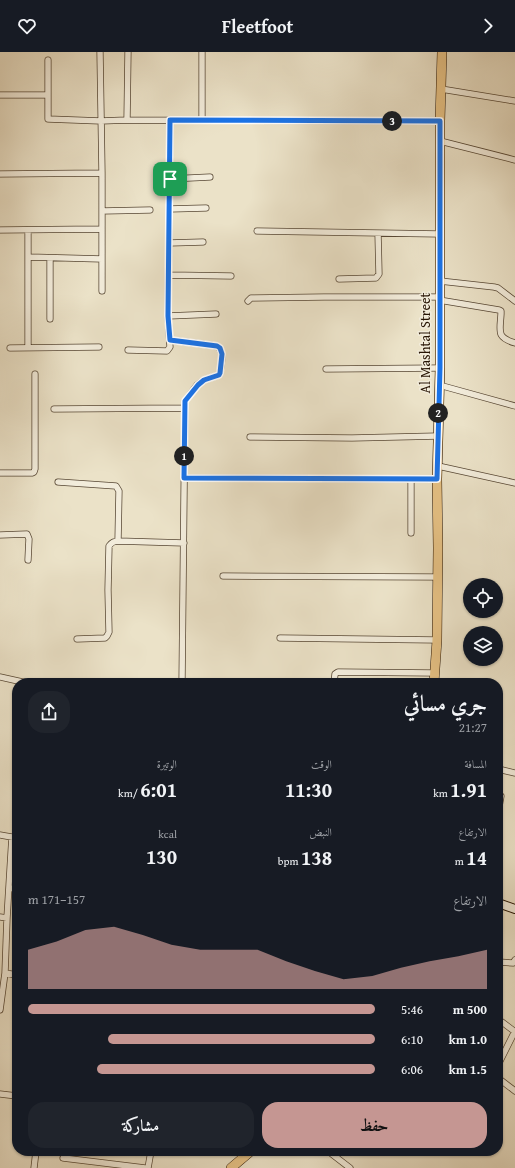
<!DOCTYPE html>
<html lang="ar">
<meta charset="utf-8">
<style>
body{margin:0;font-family:"Gentium Book Plus",Amiri,serif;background:#20242c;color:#f1f3f6;direction:rtl;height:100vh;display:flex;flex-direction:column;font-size:15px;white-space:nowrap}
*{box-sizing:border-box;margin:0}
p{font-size:13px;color:#9ea1a6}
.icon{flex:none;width:22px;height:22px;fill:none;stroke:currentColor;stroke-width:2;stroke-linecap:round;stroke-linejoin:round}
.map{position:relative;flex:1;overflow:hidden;direction:ltr}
.details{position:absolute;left:12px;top:626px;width:491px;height:478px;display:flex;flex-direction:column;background:#171b24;border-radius:16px;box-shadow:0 1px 3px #0004;direction:rtl}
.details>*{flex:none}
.fabs{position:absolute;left:463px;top:526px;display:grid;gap:8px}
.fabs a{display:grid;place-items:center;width:40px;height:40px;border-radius:50%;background:#171b24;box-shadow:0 1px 3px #0004;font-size:20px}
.pin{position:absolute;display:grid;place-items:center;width:34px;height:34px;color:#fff;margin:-17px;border-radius:8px;box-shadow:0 2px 6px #0006}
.km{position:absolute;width:20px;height:20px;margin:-10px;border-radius:50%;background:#222;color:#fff;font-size:11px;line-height:20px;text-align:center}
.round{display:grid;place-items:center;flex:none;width:42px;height:42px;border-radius:16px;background:#20242c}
.overview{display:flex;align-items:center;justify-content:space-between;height:68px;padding:0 16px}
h1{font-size:22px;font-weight:700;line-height:30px}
.metrics{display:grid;grid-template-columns:repeat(3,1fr);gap:6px;height:68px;padding:4px 16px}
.metrics div{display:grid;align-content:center}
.metrics b{font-size:20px;font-weight:700}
.metrics small{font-size:11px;font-weight:400}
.metrics p{font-size:11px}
.chart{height:112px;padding:8px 16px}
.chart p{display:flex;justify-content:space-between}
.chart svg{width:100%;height:72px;margin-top:4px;fill:#c59692;opacity:.7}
.action{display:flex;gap:8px;margin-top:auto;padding:8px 16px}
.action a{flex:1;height:46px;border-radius:16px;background:#c59692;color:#111;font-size:16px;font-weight:700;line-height:46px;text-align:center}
.action a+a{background:#20242c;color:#f1f3f6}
ul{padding:0 16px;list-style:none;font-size:13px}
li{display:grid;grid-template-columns:64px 48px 1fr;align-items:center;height:30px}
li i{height:10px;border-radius:5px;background:#c59692}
header{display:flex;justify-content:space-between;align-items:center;height:52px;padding:0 16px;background:#171b24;font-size:18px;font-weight:700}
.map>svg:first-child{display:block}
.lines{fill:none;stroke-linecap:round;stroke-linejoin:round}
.street-casing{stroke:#574734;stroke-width:7}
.secondary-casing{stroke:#261302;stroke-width:10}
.primary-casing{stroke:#261302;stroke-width:10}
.street{stroke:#f2ecdb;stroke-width:5.5}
.secondary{stroke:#f2ecdb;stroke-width:8}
.primary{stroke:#e6c184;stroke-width:9}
.route-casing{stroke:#fff;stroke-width:8}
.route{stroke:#1a73e8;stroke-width:5}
.labels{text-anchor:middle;stroke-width:3;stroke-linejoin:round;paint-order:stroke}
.street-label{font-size:14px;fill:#261302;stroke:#f2ecdb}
</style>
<header><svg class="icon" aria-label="forward" viewBox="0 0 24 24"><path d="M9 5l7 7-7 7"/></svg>Fleetfoot<svg class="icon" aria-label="heart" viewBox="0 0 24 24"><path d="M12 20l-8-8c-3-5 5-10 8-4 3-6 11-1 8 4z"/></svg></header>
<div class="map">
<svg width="515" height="1116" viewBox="0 0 515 1116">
<rect width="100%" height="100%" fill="#ebe2c8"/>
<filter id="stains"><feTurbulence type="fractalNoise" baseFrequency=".005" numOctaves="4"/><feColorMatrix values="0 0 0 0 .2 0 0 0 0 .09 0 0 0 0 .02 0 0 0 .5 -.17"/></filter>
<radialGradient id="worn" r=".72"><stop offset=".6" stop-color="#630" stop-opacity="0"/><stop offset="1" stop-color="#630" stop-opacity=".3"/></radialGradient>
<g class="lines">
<defs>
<path id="street" d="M100,0L102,121V239
M202,0V68
M48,8V67L101,69L127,68L440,69
M441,37L515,49
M0,43H48
M127,68L128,0
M440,89L515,108
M0,122L102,121
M169,127L210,125
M169,157L206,156
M102,159L150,158
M0,178L101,177
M257,179L440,182
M169,191L203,190
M29,205L102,207
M169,223L231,224
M339,227L376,226L379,222L378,181
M440,229L494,235L498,236L515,249
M439,248L499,258L501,259V262C500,280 496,285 515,291
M248,249L251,246L324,245H439
M168,264L216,262
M50,267V206
M170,288L217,294C225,299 221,313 220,321L219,323L204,328L197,333L185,349L182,631
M10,296L99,295
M28,296V178
M128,298L167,299L170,295L168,264L170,68
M326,317L440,316
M439,333L515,354
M54,357L184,356
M250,385L352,386L438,384
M438,414L515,431
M0,421H32L34,420L35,417V322
M184,426L437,427
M58,430L116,434L119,439L118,489
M411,481V427
M0,483L27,482L29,487L28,508
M223,524L437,525
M280,586L437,588
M77,587L105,586L107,584L109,580L108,538L109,494C112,490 114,489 118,489L184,491
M0,625L27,631
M334,631L335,622L338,620L435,621
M498,717L515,721
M498,741L501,744L498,761
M0,783L17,786
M10,836L17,837
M0,865L7,866
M498,910L513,911L515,908
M5,921L17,923
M0,958L5,921L7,866L12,785
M498,1013L514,981V979L502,970
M498,1026L515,1039
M0,1042L17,1044
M328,1099L350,1116
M63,1106L145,1116
M34,1116L36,1099
M148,1116L151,1099"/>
<path id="secondary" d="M498,851L515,857"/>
<path id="primary" d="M434,631L437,588L438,496L437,427L440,316V69L442,0
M231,1116L251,1099"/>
</defs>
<use href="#street" class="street-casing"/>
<use href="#secondary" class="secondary-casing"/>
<use href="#primary" class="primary-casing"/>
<use href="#street" class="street"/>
<use href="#secondary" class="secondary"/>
<use href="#primary" class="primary"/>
</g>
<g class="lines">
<defs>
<path id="route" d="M170,68L440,69V316L437,427L184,426L185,349L198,333L204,328L219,323L220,321L222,302L220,296L217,294L170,288L168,264Z"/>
</defs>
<use href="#route" class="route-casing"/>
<use href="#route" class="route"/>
</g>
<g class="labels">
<g class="street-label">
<text transform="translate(425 291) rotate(-90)" y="5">Al Mashtal Street</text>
</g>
</g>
<rect width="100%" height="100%" filter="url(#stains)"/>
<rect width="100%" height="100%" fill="url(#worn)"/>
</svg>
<div class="fabs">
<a><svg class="icon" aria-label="locate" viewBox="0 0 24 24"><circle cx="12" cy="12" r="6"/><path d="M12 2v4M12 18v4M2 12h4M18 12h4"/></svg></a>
<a><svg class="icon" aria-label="layers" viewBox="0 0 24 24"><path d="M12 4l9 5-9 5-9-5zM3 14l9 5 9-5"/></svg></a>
</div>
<div class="pin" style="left:170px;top:127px;background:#1e9e55"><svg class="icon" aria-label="arrive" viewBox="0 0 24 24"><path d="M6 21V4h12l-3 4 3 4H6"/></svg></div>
<b class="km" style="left:184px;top:404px">1</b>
<b class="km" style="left:438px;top:361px">2</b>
<b class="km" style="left:392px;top:69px">3</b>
<section class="details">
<div class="overview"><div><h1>جري مسائي</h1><p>21:27</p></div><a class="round"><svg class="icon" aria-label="share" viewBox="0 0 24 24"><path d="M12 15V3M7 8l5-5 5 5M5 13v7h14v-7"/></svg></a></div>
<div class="metrics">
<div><p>المسافة</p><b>1.91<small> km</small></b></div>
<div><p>الوقت</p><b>11:30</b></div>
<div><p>الوتيرة</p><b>6:01<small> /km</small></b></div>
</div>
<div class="metrics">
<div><p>الارتفاع</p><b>14<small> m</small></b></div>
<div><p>النبض</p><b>138<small> bpm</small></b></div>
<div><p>kcal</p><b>130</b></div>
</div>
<div class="chart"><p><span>الارتفاع</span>157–171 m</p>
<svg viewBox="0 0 160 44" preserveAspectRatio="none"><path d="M0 44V20L10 15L20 8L30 6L40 11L50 17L60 20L70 20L80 20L90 27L100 33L110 38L120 36L130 31L140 27L150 24L160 20V44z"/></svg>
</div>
<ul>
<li><b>500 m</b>5:46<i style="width:100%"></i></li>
<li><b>1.0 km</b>6:10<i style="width:77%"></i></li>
<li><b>1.5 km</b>6:06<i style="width:80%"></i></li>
</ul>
<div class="action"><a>حفظ</a><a>مشاركة</a></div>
</section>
</div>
